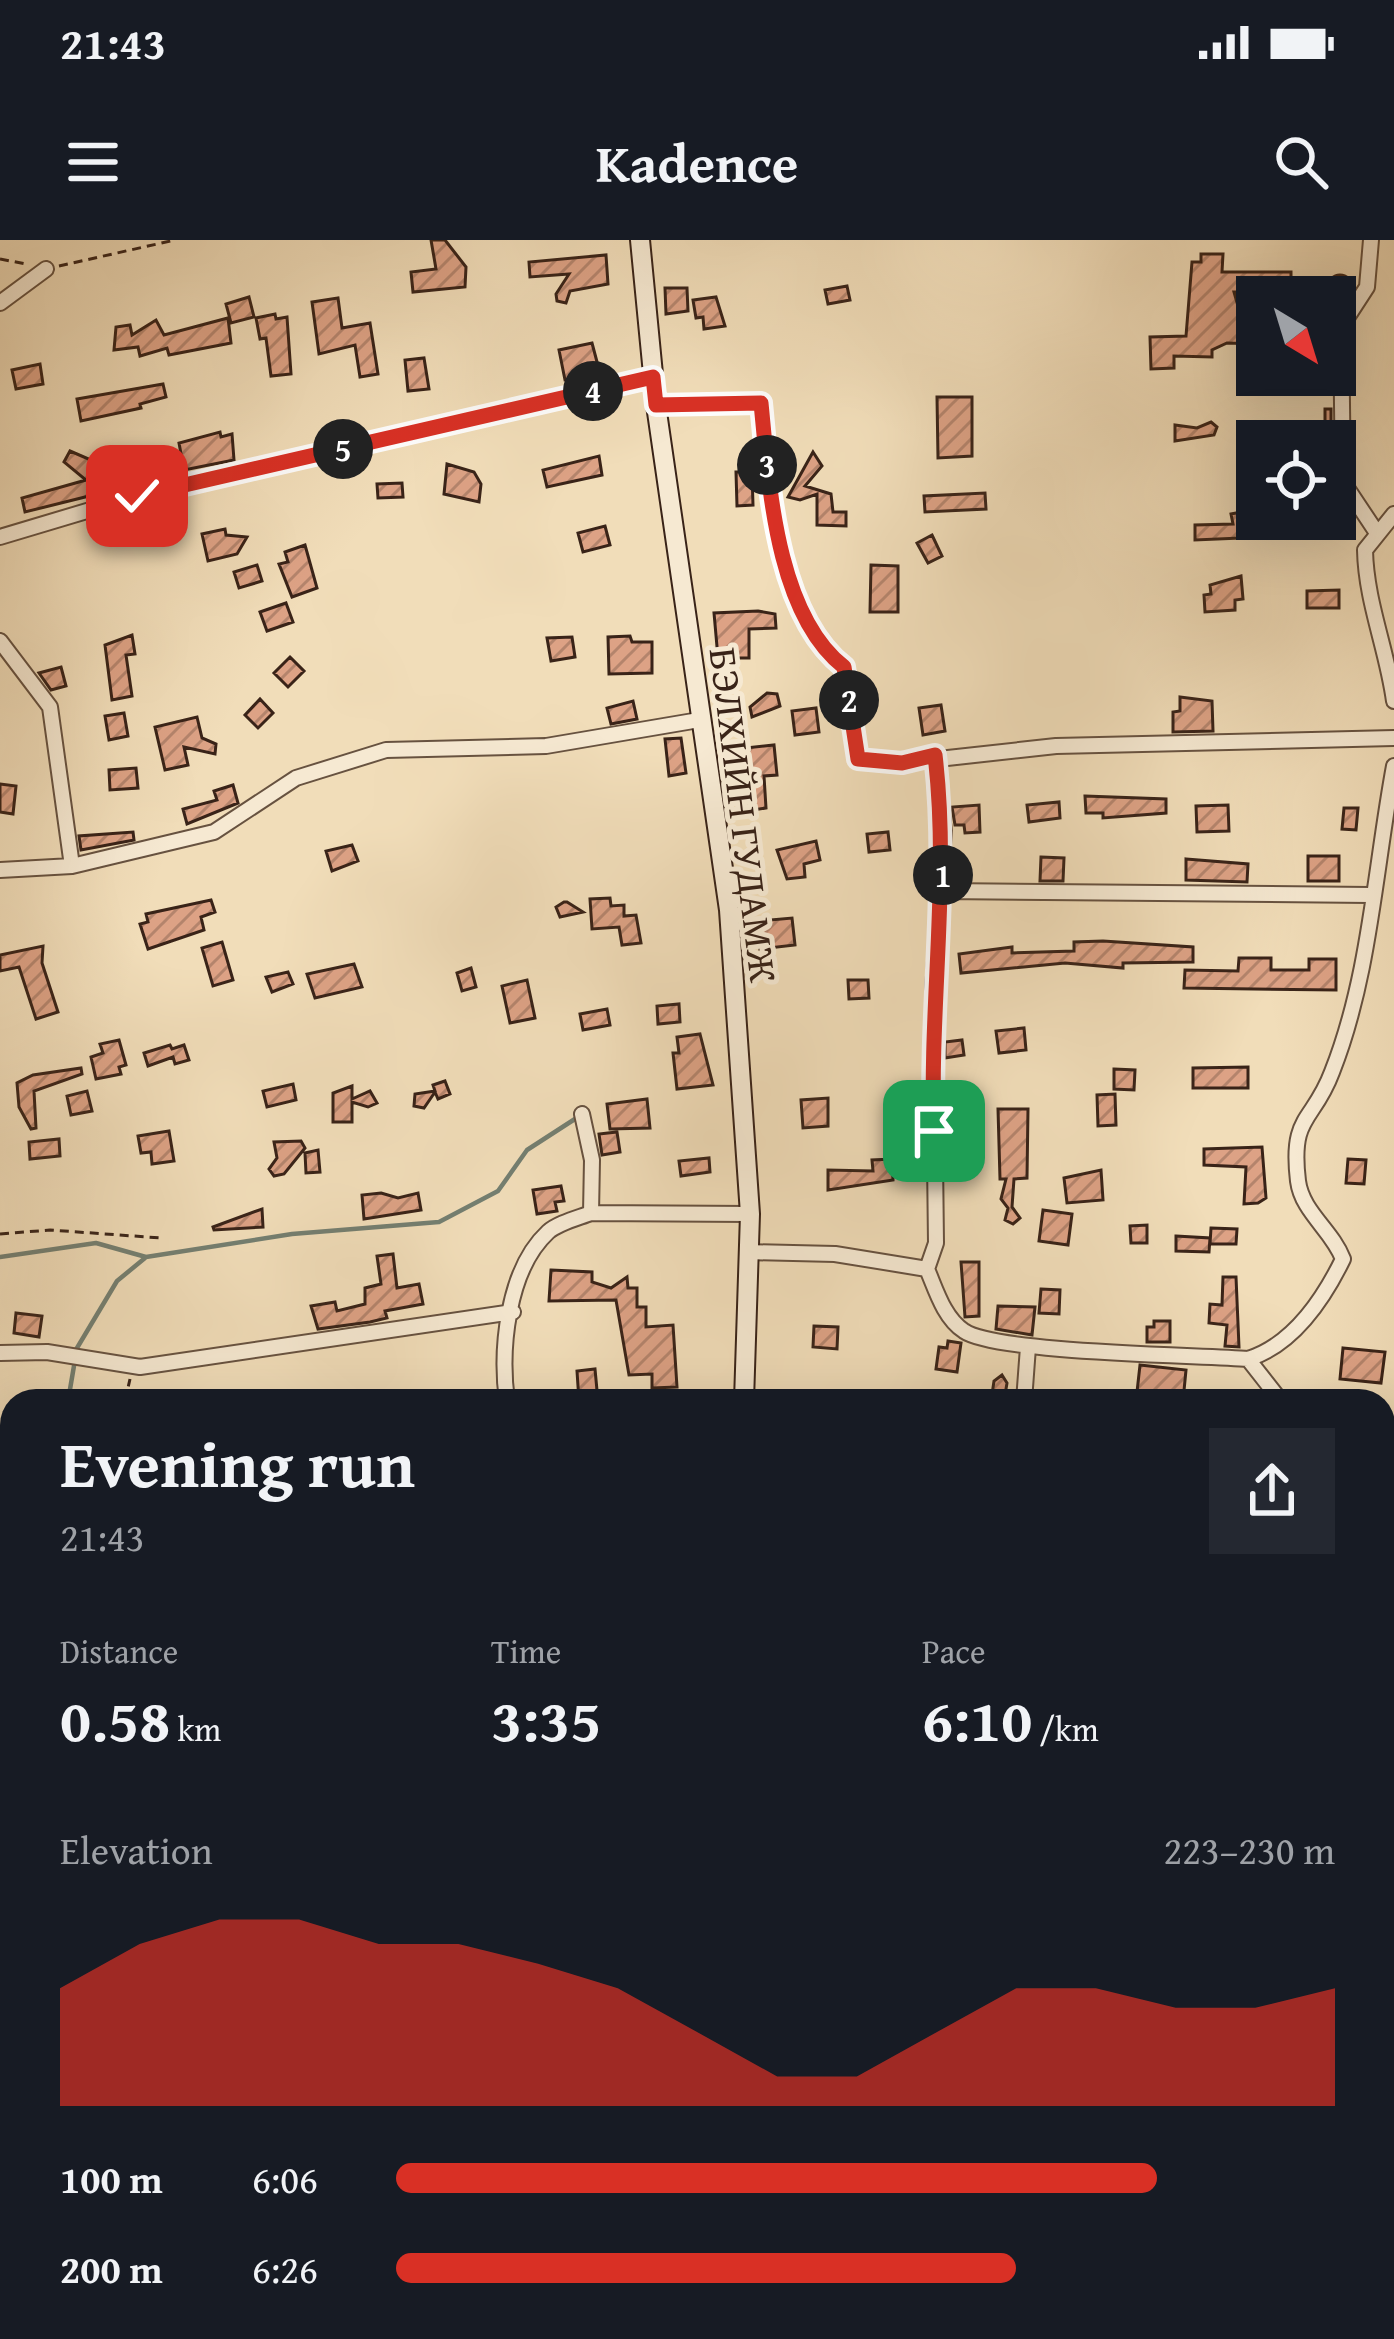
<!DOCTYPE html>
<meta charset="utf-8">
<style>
body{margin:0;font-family:"Gentium Book Plus",serif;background:#242831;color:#f1f3f6;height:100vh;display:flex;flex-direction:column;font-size:45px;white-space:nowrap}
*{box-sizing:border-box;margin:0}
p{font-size:39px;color:#9ea1a6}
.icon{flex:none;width:66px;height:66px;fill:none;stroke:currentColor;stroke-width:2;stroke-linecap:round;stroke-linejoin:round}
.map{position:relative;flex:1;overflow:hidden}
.details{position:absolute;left:0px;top:1149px;width:1395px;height:951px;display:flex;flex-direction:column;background:#171b24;border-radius:36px 36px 0 0;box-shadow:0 12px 48px #0002}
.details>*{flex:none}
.needle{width:78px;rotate:142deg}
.fabs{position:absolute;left:1236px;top:36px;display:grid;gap:24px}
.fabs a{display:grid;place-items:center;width:120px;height:120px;border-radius:0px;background:#171b24;box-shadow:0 12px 48px #0002;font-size:60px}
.pin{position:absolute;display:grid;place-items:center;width:102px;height:102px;color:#fff;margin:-51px;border-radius:24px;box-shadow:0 6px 18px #0006}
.km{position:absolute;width:60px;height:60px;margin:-30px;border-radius:50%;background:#222;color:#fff;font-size:33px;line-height:60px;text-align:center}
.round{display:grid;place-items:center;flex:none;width:126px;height:126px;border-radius:0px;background:#242831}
.headline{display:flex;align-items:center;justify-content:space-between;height:204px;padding:0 60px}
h1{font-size:66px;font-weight:700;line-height:90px}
.figures{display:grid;grid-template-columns:repeat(3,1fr);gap:18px;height:204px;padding:12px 60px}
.figures div{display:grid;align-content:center}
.figures b{font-size:60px;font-weight:700}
.figures small{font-size:33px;font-weight:400}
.figures p{font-size:33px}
.chart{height:336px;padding:24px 60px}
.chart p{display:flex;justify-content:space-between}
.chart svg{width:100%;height:216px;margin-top:12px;fill:#d93025;opacity:.7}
ul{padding:0 60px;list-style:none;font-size:39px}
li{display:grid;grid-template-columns:192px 144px 1fr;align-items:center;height:90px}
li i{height:30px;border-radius:15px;background:#d93025}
.status{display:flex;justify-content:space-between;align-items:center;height:84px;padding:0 60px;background:#171b24;direction:ltr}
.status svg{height:33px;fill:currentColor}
header{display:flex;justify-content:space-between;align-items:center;height:156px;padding:0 60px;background:#171b24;font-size:54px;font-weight:700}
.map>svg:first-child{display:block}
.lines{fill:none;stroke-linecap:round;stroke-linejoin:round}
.stream{stroke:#747f71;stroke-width:4.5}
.building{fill:url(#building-hatch);stroke:#392318;stroke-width:3}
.minor-casing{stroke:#675240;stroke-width:18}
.secondary-casing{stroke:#392318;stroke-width:22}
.path{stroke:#392318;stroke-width:3;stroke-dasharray:9 6;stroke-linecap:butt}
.minor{stroke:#f6e9d2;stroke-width:14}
.secondary{stroke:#f6e9d2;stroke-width:18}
.route-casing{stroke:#fff;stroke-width:24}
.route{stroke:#d93025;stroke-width:15}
.labels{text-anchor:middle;stroke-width:10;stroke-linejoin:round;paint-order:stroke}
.street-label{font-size:39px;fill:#392318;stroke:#f6e9d2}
</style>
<div class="status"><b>21:43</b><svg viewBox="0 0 49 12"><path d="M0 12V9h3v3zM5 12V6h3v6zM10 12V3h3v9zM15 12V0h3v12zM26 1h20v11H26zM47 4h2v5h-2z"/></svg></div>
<header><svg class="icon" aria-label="menu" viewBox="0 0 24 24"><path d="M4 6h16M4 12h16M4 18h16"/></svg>Kadence<svg class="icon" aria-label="search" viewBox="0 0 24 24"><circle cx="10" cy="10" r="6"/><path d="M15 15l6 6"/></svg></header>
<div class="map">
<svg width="1394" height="2099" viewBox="0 0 1394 2099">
<defs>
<pattern id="building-hatch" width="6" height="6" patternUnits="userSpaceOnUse" patternTransform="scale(3)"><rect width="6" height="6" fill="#dda285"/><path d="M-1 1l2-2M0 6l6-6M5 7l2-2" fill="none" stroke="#b4846c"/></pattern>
</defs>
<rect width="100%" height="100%" fill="#f1ddb9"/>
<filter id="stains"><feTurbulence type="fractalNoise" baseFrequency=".00167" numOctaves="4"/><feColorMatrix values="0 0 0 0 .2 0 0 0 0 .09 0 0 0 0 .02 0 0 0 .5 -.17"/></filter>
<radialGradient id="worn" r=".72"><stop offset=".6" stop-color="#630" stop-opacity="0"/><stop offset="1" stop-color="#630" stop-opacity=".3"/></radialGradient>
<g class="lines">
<path class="stream" d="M0,1017L96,1003L146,1017L292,994L439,982L498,951L527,910L578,877
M74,1113L117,1041L145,1018
M68,1161L75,1120
M0,1483L12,1435"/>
</g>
<path class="building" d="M431,0H445L466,27L465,47L413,52L411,32L436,29Z
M1201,14H1223L1222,32H1291V52H1234L1244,87L1256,77L1255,104L1227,103L1212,110V117L1174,116V128L1151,129L1150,97L1186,96L1192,22H1201Z
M606,15L608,44L570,51L566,63L557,61L556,54L569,34L530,37L529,22Z
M1328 47a12 12 0 1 1 24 0a12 12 0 1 1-24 0Z
M847,46L850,60L828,64L825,50Z
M665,48H687L688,71L666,74Z
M249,57L254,77L231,83L226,64Z
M716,57L725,86L704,89L703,77L696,78L693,60Z
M338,58L342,88L370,83L378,134L360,137L355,105L319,114L312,62Z
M275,74L276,79L287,77L291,134L271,136L266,98L260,99L256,78Z
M228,78L231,103L169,115L167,108L140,116L138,107L114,110L116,87L130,85L132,95L156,80L164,95Z
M592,103L601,137L565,140L559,110Z
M424,118L429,149L408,151L405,120Z
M40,124L43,144L16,149L12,130Z
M163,144L166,157L140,164L141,168L81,181L77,159Z
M937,157H972V216L938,218Z
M1325,169H1331V201H1301V184H1325Z
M1211,182L1217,187L1214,195L1175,201V185L1197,188Z
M220,192L221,197L232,194L234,220L184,230L179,203Z
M70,211L98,223L101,253L25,272L22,258L86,240L64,222Z
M813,212L822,226L805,246L831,254L833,272H846V286L817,285V254L800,260L788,257Z
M599,216L602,235L547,247L543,230Z
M447,224L474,232L481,244L479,262L444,254Z
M736,232H752L753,265L737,266Z
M126,234L130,246L109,253L106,240Z
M402,243L403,257L378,258L377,244Z
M985,253L986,269L925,272L924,256Z
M1257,269V279H1298L1241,298L1195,300V285L1233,284L1231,274Z
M605,286L610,305L583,312L578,293Z
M225,289L226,295L247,297L237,314L208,321L202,294Z
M932,295L942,316L928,323L917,303Z
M305,305L317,348L292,357L279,324L288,322L285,312Z
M257,325L262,341L239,348L234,332Z
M871,325L898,326V372H870Z
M1241,336L1243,359L1235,360V370L1205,372L1204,355L1211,354L1210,345Z
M1339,350V368H1307V351Z
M286,363L293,382L267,391L260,372Z
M758,371L775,374L776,388L749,389V418H718L714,373Z
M132,395L135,414L126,415L132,456L112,460L105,405Z
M630,396L632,402H652V433L609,434L608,397Z
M572,397L575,417L551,421L547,398Z
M290,417L304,431L288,447L274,433Z
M61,427L66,446L51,450L39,433Z
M767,453L777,454L780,466L752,477L750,467Z
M1180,457L1212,461L1213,491L1173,492V472L1180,471Z
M260,459L273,473L258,488L245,475Z
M633,461L637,479L611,484L607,468Z
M941,465L945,491L923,495L919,468Z
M816,468L819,492L795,495L792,471Z
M124,473L128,496L109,500L105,476Z
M197,477L202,498L216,504L215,514L184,507L188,525L165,530L155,487Z
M681,498L686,533L669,536L665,499Z
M774,505L777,535L764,536L766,568L740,572L737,543L748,542L745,508Z
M136,528L138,548L110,550L109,530Z
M0,544L16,546L13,574L0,572Z
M233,545L238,563L187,584L183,569L217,560L214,551Z
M1085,556L1166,559V573L1103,578V573H1086Z
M1059,562L1060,578L1029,582L1027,565Z
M979,565L980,592L965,593L964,585H955L952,567Z
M1228,565L1229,591L1197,592L1196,566Z
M1344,568H1358L1356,590L1342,589Z
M133,592L134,600L81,610L79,596Z
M888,592L890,610L869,612L867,594Z
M816,601L820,620L804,624L805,637L787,639L777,610Z
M352,605L358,621L332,631L326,611Z
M1308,616H1339V641H1308Z
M1041,617L1064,618L1063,641H1040Z
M1186,619L1248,624L1247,642L1186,640Z
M610,658L611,666L624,665V676L636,675L641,703L622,705L619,687L592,689L590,659Z
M211,660L215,672L201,677L204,690L148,709L140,684L148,682L146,674Z
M564,662H567L583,672L560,677L556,667Z
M792,678L795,705L760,709L758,681Z
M1103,701L1193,707V722L1123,723V728L1065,723L961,733L959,714L1012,707V713L1074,711V702Z
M222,702L233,740L213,746L202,708Z
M43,706L42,723L58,772L36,779L19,727L0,731V715Z
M1239,718H1271V730H1309V719H1336V750L1184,748L1185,730L1238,731Z
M354,724L362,747L315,758L307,734Z
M471,728L476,747L462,751L457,733Z
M288,732L293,744L272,752L266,737Z
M527,740L535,778L510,783L502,746Z
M848,740H868L869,758L849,759Z
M679,764L680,782L658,784L657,766Z
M607,769L610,785L583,790L580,774Z
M1024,788L1026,810L999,813L996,791Z
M700,794L713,845L677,849L673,813H679L677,797Z
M119,800L126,825L119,827L121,834L96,839L91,817L103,813L100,804Z
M962,800L964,815L945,818V802Z
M170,805L172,809L184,805L189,820L175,824L173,817L148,826L144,813Z
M1248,827V848H1193V828Z
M81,828L82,834L34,851L36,888L31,889L19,867L17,843L33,835Z
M1114,829L1135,830L1134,850L1114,849Z
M445,841L450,854L438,859L435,852L424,868L414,866L415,854L435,851L433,845Z
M293,844L296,860L267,867L263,851Z
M352,846V859L370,851L377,863L368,867L352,862V882H333V853Z
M87,851L92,871L71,875L67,856Z
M1115,854L1116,885L1098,886L1097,855Z
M828,858V886L803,888L801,860Z
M647,859L650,888L610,889L607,864Z
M998,869H1028L1027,938L1014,939L1012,967L1020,978L1013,984L1005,980L1008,968L1001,959L1006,939H1000Z
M169,891L174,921L152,924L151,912L141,913L138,896Z
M617,892L620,912L602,915L599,894Z
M59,899L60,916L30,919L29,902Z
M301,901L305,908L284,934L274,936L269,929L277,918L274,902Z
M1262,907L1266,958L1258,963L1244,964L1246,927L1204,925V909Z
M318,910L320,932L306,933L305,913Z
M709,918L710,932L681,936L679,921Z
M892,919L893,940L828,950V930L873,931L872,920Z
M1348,919L1366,920L1364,944L1346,943Z
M1101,930L1103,960L1067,963L1064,938Z
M561,946L564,961L555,962L557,971L537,974L533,950Z
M381,953L398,958L418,953L421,970L364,979L362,955Z
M262,969L263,987L214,990L213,987Z
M1043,970L1072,974L1068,1005L1039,1001Z
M1147,985V1003H1131L1130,986Z
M1211,988L1237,989L1236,1004H1210Z
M1176,996L1210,998L1209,1012L1176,1011Z
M393,1014L397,1048L419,1044L423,1064L385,1071L387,1078L370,1082L318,1089L311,1066L335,1062L337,1071L365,1064V1048L381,1044L377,1016Z
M961,1022H979V1076L965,1077Z
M551,1030L592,1032V1042L611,1048L627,1037L628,1048H637V1067H646V1087L673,1085L677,1147L652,1148V1134L629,1135L616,1060L549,1061Z
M1223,1037H1236L1239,1107L1225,1106L1227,1085L1209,1083L1210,1064L1222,1065Z
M1041,1049L1060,1050L1059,1074L1039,1073Z
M998,1066L1035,1067L1032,1095L996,1089Z
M16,1073L42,1076L39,1097L14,1093Z
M1154,1081H1170V1102H1147V1087H1154Z
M814,1086L838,1087L837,1109L813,1107Z
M948,1101L961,1103L957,1132L936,1129L939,1107L947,1108Z
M1343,1108L1385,1112L1381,1143L1340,1139Z
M1140,1125L1186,1130L1183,1161H1136Z
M595,1129L598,1161H579L577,1131Z
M1002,1135L1007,1143L1004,1161H991L994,1141Z"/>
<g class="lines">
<defs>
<path id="minor" d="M1371,0L1367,47L1341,87L1343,242L1377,293
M0,63L46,29
M656,165L761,163C769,244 776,374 844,427L858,519L902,523L1056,506L1394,498
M1394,274L1365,310C1366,362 1387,409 1394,461
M0,297L137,256L653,137
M0,401L50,467L72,626
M0,630L72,626L214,592L296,538L386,510L546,506L699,480
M943,651L1370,655
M591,973L750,974
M747,1012L835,1014L927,1029C936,1050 944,1078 964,1091C996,1113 1196,1115 1248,1119C1292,1105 1323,1060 1343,1019C1332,990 1302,972 1298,941C1290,874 1313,883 1332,832C1370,736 1375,628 1394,526
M927,1029L936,1003L933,750L944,591L935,515
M0,1113L47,1112L140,1127L513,1072
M1248,1119L1281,1161
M507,1161C500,1110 507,1030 548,992C558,983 578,978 591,973L592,920L582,874
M1024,1161L1028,1107
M1383,1407L1392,1417L1383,1469
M1383,1697L1394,1700
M1348,2099L1349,2088"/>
<path id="secondary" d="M640,0L656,165L729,670L750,974L744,1161
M719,2099L720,2088"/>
</defs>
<use href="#minor" class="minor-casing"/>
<use href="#secondary" class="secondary-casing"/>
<path class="path" d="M0,19L26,24
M59,26L175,0
M0,994L50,990L161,998
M125,1161L130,1139
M0,1762L12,1712
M0,2064L12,2044"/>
<use href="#minor" class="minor"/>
<use href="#secondary" class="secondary"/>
</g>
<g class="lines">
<defs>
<path id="route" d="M137,256L653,137L656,165L761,163C769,244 776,374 844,427L858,519L902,523L935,515C950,641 929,765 934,891"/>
</defs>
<use href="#route" class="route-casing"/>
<use href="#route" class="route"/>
</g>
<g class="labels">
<g class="street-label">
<text transform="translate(744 575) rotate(83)" y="14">БЭЛХИЙН ГУДАМЖ</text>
</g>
</g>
<rect width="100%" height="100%" filter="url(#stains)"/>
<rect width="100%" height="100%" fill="url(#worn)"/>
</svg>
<div class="fabs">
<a><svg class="needle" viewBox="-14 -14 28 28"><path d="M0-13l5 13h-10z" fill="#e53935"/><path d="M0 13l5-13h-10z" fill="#9ea1a6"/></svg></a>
<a><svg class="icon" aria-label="locate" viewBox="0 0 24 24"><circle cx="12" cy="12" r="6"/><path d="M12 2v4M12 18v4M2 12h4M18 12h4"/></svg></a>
</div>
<div class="pin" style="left:934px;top:891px;background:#1e9e55"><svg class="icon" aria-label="arrive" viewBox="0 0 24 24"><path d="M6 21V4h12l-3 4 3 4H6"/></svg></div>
<div class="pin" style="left:137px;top:256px;background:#d93025"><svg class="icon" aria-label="check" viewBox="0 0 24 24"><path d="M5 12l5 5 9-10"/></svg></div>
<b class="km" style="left:943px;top:635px">1</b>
<b class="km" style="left:849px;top:460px">2</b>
<b class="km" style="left:767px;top:225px">3</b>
<b class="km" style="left:593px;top:151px">4</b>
<b class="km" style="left:343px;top:209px">5</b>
<section class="details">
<div class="headline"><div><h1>Evening run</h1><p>21:43</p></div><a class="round"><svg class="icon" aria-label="share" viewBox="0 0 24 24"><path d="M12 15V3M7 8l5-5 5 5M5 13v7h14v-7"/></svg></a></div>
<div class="figures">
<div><p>Distance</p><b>0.58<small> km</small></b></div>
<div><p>Time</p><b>3:35</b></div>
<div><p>Pace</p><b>6:10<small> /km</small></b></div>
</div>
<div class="chart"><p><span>Elevation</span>223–230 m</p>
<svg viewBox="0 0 160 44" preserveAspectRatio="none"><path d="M0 44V20L10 11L20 6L30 6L40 11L50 11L60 15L70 20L80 29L90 38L100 38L110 29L120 20L130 20L140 24L150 24L160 20V44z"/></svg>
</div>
<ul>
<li><b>100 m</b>6:06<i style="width:81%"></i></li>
<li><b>200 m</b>6:26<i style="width:66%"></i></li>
</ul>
</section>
</div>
